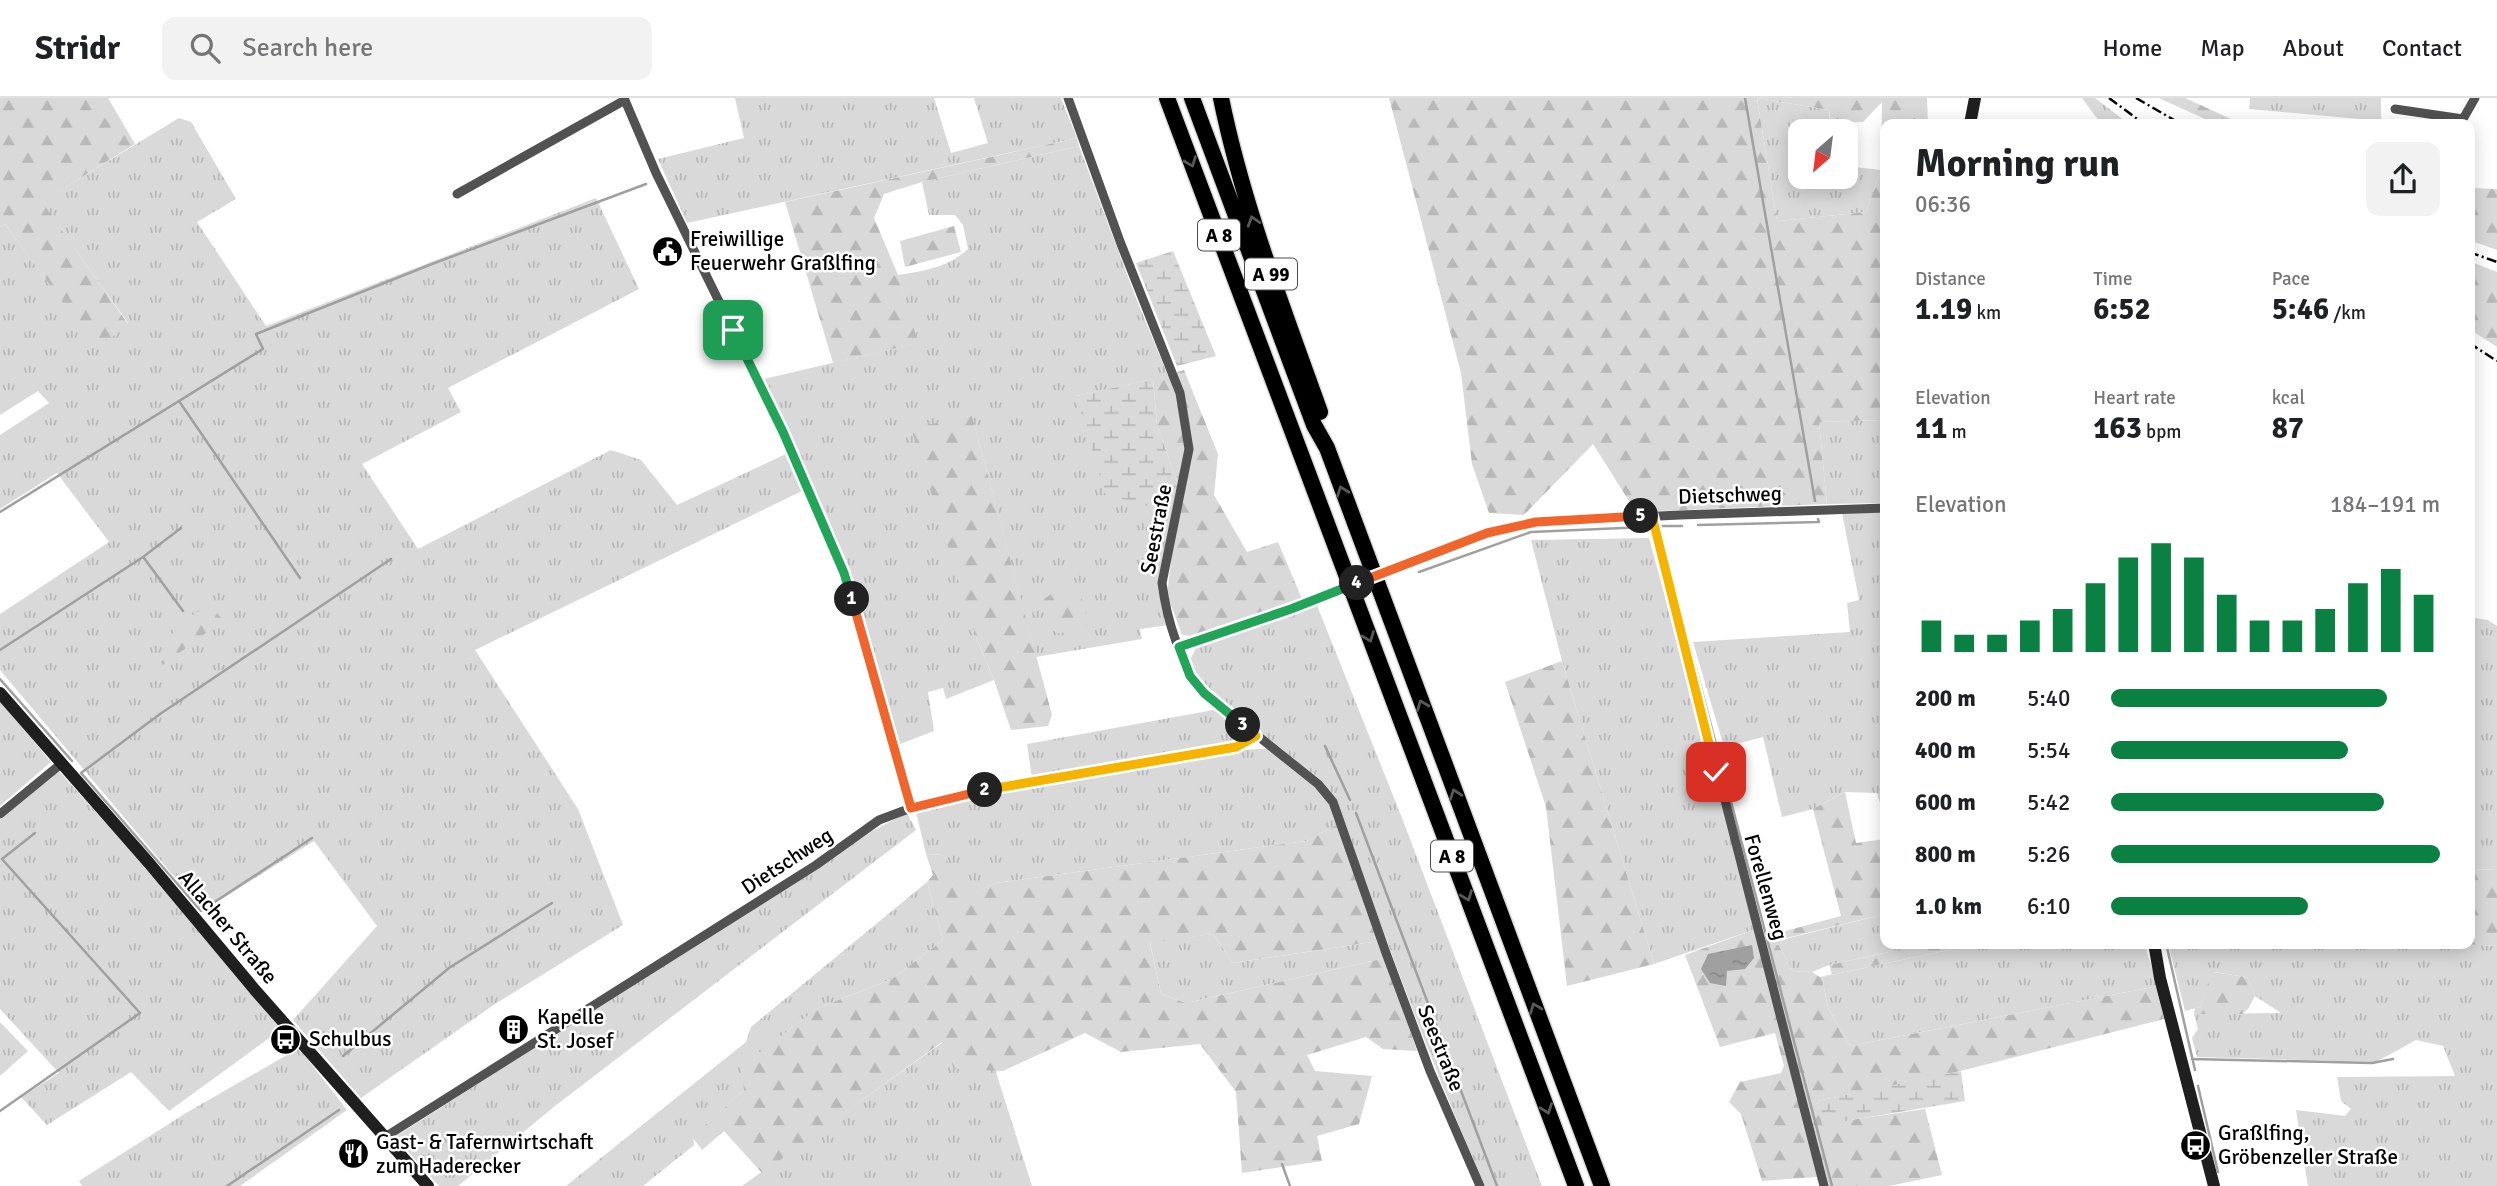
<!DOCTYPE html>
<meta charset="utf-8">
<style>
body{margin:0;font-family:Signika,sans-serif;background:#f2f2f2;color:#202124;height:100vh;display:flex;flex-direction:column;font-size:26px;white-space:nowrap}
*{box-sizing:border-box;margin:0}
p{font-size:23px;color:#757577}
.icon{flex:none;width:38px;height:38px;fill:none;stroke:currentColor;stroke-width:2;stroke-linecap:round;stroke-linejoin:round}
.map{position:relative;flex:1;overflow:hidden}
.side{position:absolute;left:1880px;top:21px;width:595px;height:830px;display:flex;flex-direction:column;background:#fff;border-radius:14px;box-shadow:0 4px 18px #0003}
.side>*{flex:none}
.needle{width:46px;rotate:208deg}
.tools{position:absolute;left:1788px;top:21px;display:grid;gap:14px}
.tools a{display:grid;place-items:center;width:70px;height:70px;border-radius:14px;background:#fff;box-shadow:0 4px 18px #0003;font-size:35px}
.pin{position:absolute;display:grid;place-items:center;width:60px;height:60px;color:#fff;margin:-30px;border-radius:14px;box-shadow:0 4px 10px #0006}
.km{position:absolute;width:35px;height:35px;margin:-18px;border-radius:50%;background:#222;color:#fff;font-size:19px;line-height:35px;text-align:center}
.round{display:grid;place-items:center;flex:none;width:74px;height:74px;border-radius:14px;background:#f2f2f2}
.overview{display:flex;align-items:center;justify-content:space-between;height:119px;padding:0 35px}
h1{font-size:38px;font-weight:800;line-height:52px}
.metrics{display:grid;grid-template-columns:repeat(3,1fr);gap:10px;height:119px;padding:7px 35px}
.metrics div{display:grid;align-content:center}
.metrics b{font-size:30px;font-weight:800}
.metrics small{font-size:19px;font-weight:400}
.metrics p{font-size:19px}
.chart{height:196px;padding:14px 35px}
.chart p{display:flex;justify-content:space-between}
.chart svg{width:100%;height:126px;margin-top:7px;stroke:#0b8043;stroke-width:6}
ul{padding:0 35px;list-style:none;font-size:23px}
li{display:grid;grid-template-columns:112px 84px 1fr;align-items:center;height:52px}
li i{height:18px;border-radius:9px;background:#0b8043}
header{display:flex;align-items:center;gap:42px;box-sizing:border-box;height:98px;padding:0 35px;background:#fff;border-bottom:2px solid #e0e0e0}
header strong{font-size:33px}
nav{display:flex;gap:38px;margin-inline-start:auto;font-size:24px}
.search{width:490px;height:63px;background:#f2f2f2;display:flex;align-items:center;gap:18px;box-sizing:border-box;padding:0 24px;border-radius:14px;color:#757577;font-size:26px}
.map>svg:first-child{display:block}
.grass{fill:url(#grass-tufts)}
.forest{fill:url(#forest-firs);fill-rule:evenodd}
.wetland{fill:url(#wetland-marsh)}
.water{fill:url(#water-ripples)}
.lines{fill:none;stroke-linecap:round;stroke-linejoin:round}
.stream{stroke:#a0a0a0;stroke-width:2.5}
.highway-casing{stroke:#dbdbdb;stroke-width:19}
.street{stroke:#525252;stroke-width:9}
.secondary{stroke:#1f1f1f;stroke-width:12}
.highway{stroke:#000;stroke-width:16}
.rail{stroke:#000;stroke-width:2.5;stroke-dasharray:10 3.5 2 3.5;stroke-linecap:butt}
.street-bridge{stroke:#525252;stroke-width:9}
.oneway{stroke:#595959}
.split-1-casing{stroke:#fff;stroke-width:14}
.split-2-casing{stroke:#fff;stroke-width:14}
.split-3-casing{stroke:#fff;stroke-width:14}
.split-4-casing{stroke:#fff;stroke-width:14}
.split-5-casing{stroke:#fff;stroke-width:14}
.split-6-casing{stroke:#fff;stroke-width:14}
.split-1{stroke:#22a559;stroke-width:9}
.split-2{stroke:#f0652b;stroke-width:9}
.split-3{stroke:#f5b400;stroke-width:9}
.split-4{stroke:#22a559;stroke-width:9}
.split-5{stroke:#f0652b;stroke-width:9}
.split-6{stroke:#f5b400;stroke-width:9}
.labels{text-anchor:middle;stroke-width:5;stroke-linejoin:round;paint-order:stroke}
.shield{fill:#fff;stroke:#4c4c4c;stroke-width:2}
.shield-label{font-size:19px;font-weight:bold;fill:#000}
.poi-label{font-size:21px;fill:#000;stroke:#fff;text-anchor:start}
.street-label{font-size:21px;fill:#000;stroke:#fff}
</style>
<header>
<strong>Stridr</strong>
<div class="search"><svg class="icon" aria-label="search" viewBox="0 0 24 24"><circle cx="10" cy="10" r="6"/><path d="M15 15l6 6"/></svg>Search here</div>
<nav><a>Home</a><a>Map</a><a>About</a><a>Contact</a></nav>
</header>
<div class="map">
<svg width="2497" height="1088" viewBox="0 0 2497 1088">
<defs>
<pattern id="grass-tufts" width="24" height="20" patternUnits="userSpaceOnUse" patternTransform="scale(1.75)"><rect width="24" height="20" fill="#d9d9d9"/><path d="M3 7l-1-3M5 7V3M7 7l1-3M15 17l-1-3M17 17v-4M19 17l1-3" fill="none" stroke="#b8b8b8"/></pattern>
<pattern id="forest-firs" width="22" height="20" patternUnits="userSpaceOnUse" patternTransform="scale(1.75)"><rect width="22" height="20" fill="#d9d9d9"/><path d="M5 1l3.5 6h-7zM16 11l3.5 6h-7z" fill="#b8b8b8"/></pattern>
<pattern id="wetland-marsh" width="20" height="14" patternUnits="userSpaceOnUse" patternTransform="scale(1.75)"><rect width="20" height="14" fill="#d9d9d9"/><path d="M1 5h8M5 5V1M11 12h8M15 12V8" fill="none" stroke="#b8b8b8"/></pattern>
<pattern id="water-ripples" width="26" height="14" patternUnits="userSpaceOnUse" patternTransform="scale(1.75)"><rect width="26" height="14" fill="#a0a0a0"/><path d="M2 4q2-2 4 0t4 0M15 11q2-2 4 0t4 0" fill="none" stroke="#888"/></pattern>
</defs>
<rect width="100%" height="100%" fill="#fff"/>
<path class="grass" d="M735,0H934L951,55L988,45L974,0H1061L1077,40L687,125L658,61L744,40Z
M1757,0L1829,12L1831,33H1801V79H1846V68L1881,72L1866,114L1777,123Z
M2082,0H2095L2129,26H2101Z
M2250,0H2381V23L2249,11Z
M179,20L191,24L236,101L197,124L266,228L596,100L639,191L448,290L461,314L362,366L418,451L611,352L641,362L677,407L788,355L806,391L475,552L578,711L623,827L495,906L361,1000L293,922L377,828L314,743L203,813L0,572V516L109,444L57,375L0,411V337L49,305L38,293L0,317V129L5,126L97,250L128,225L41,104Z
M1079,48L1134,195L1168,278L1076,298L1172,415L1161,482L1169,527L1140,531L1142,541L1036,559L972,318L976,539L994,582L946,601L943,590L928,594L934,633L900,646L890,623L848,475L764,281L917,245L898,177C924,173 947,170 968,151L963,127L955,117H929L922,84Z
M1885,322V405L1827,406L1819,324Z
M1885,413V723L1877,695L1845,694L1813,711L1782,719L1763,639L1724,649L1693,544L1850,534L1847,505L1859,502L1842,415Z
M1649,440L1756,831L1654,866L1562,563L1531,442Z
M1316,505L1402,720L1542,1088H1485C1429,961 1382,832 1336,701L1319,681L1250,629L1193,579L1189,564L1197,548L1279,519L1299,515Z
M2469,519L2488,522L2497,528V772L2469,771Z
M0,603L51,664L0,708Z
M1219,611L1244,630L1243,642L1032,680L1027,646Z
M1270,650L1305,677L1331,705L1338,726L1306,743L995,785L971,798L943,757L926,756L916,714L981,697L1232,653Z
M59,673L255,892L283,930L169,1013L131,974L47,1027L21,999L59,975L0,911V722Z
M907,715L916,732L555,1008L458,1088H439L395,1039L874,732Z
M927,784L943,842L892,881L818,910L741,969L744,992L693,1039L694,1047L643,1088H566L746,944L751,929Z
M1885,816V845H1930L1829,867L1812,874L1793,873L1779,848L1769,845Z
M1213,836L1233,865L1379,843L1385,860L1186,905L1161,896L1150,844Z
M1981,845H2144L2158,888L1850,948L1828,910L1822,879Z
M2168,845H2441L2497,848V1088H2308L2296,1012L2345,1018L2351,1011L2341,1003L2337,979L2455,978L2443,948L2416,942L2376,964L2197,959L2192,940L2198,931L2194,916L2281,915L2255,898L2247,879L2213,874L2200,909L2185,913Z
M0,924L28,953L0,978Z
M943,944L954,971H995L1032,1088H742Z
M299,950L347,1012L240,1088H82L79,1083L186,1015Z"/>
<path class="forest" d="M0,0H108L135,46L42,104L128,226L97,251L5,126L0,129Z
M1389,0H1927L1928,26H1885V322L1819,324L1827,406L1636,414L1593,346L1524,417L1489,415L1472,366L1461,275ZM1757,0L1829,12L1831,24H1863L1882,4L1881,72L1866,114L1777,123Z
M2159,0H2185L2242,26H2216Z
M1077,40L1079,48L922,84L884,96L874,120L898,177L918,245L833,265L785,104Z
M2469,90L2497,91V152L2469,142Z
M954,128L961,154L905,169L900,143Z
M2469,163L2497,174V249L2469,231Z
M1184,272L1218,356L1214,397L1247,454L1278,444L1302,501L1194,538L1182,537L1167,496L1177,417L1178,386L1157,327L1153,281Z
M972,318L1052,617L1048,628L1011,632L994,582L976,539L911,330Z
M1060,490L1080,492L1088,527L1060,536L1052,532L1044,501Z
M209,506L223,522L163,567L157,559L179,526Z
M1562,563L1654,866L1567,888L1546,709L1505,584Z
M1845,694L1856,745L1885,741V816L1770,844L1779,848L1793,873L1812,874L1820,879L1832,876L1829,867L1930,845H1981L1822,879L1828,910L1850,948L2158,888L2164,921L1941,978L1817,1003L1823,1026L1925,1011L1942,1077L1889,1088H1821L1817,1079L1762,1083L1741,1016L1729,1004L1740,984L1781,975L1784,968L1775,935L1720,949L1685,857L1756,831L1759,840L1841,818L1813,711Z
M1338,726L1379,843L1233,865L1213,836L1150,845L1161,896L1186,905L1385,860L1417,953L1383,951L1366,939L1307,957L1315,973L1372,978L1359,1026L1317,1038L1322,1063L1242,1075L1236,994L1200,946L1121,954L1085,935L1003,973L954,971L942,944L762,1075L724,1033L702,1052L692,1039L744,992L740,969L818,910L892,881L943,842L927,784L933,777L926,756L943,757L972,797L995,785L1306,743Z
M2469,771L2497,772V848L2441,845H2469Z
M2212,874L2247,879L2255,898L2248,911L2242,916H2194L2195,910L2200,909Z"/>
<path class="wetland" d="M1173,153L1216,258L1177,268L1136,165Z
M1153,281L1157,327L1178,386L1172,415L1105,396L1076,298Z
M1961,973L1965,1003L1822,1027L1817,1003Z"/>
<path class="water" d="M1752,847L1754,860L1745,871L1727,873L1726,888L1710,885L1701,871L1708,856Z"/>
<g class="lines">
<path class="stream" d="M1745,0L1815,403
M179,303L300,480
M0,414L263,251L256,236L432,166L646,86
M1698,427L1819,424L1818,421
M1658,428H1682
M144,460L183,513
M1419,474L1531,434L1646,429
M1672,479L1832,1088
M0,552L143,459L181,430
M0,581L72,663
M1325,648L1350,702
M1356,715L1497,1088
M312,740L201,813L81,675L160,616L391,461
M2166,845L2195,972
M343,958L449,870L552,805
M2192,961L2372,965L2393,961
M2198,988L2218,1074
M0,1013L140,915L2,761L35,735
M1282,1066L1290,1088
M227,1088L339,1012"/>
<defs>
<path id="highway" d="M1167,0L1576,1088
M1192,0L1314,327L1327,350L1602,1088
M1221,0C1243,108 1283,210 1320,314"/>
</defs>
<use href="#highway" class="highway-casing"/>
<path class="street" d="M624,0L656,75L783,334L844,475L911,710
M1068,0L1121,146L1180,295L1189,351L1162,485C1167,523 1180,565 1204,595L1318,686L1333,704L1386,855L1430,973L1480,1088
M2395,11L2463,21L2475,0
M457,96L625,2
M1652,418C1708,641 1768,864 1824,1088
M1414,462L1487,435L1536,424L1680,417L1885,410
M1179,549L1312,503
M0,716L62,665
M385,1039L816,767L879,722L911,710L979,693L1236,649L1256,638"/>
<path class="secondary" d="M1970,26L1975,0
M0,595L149,765L255,892L428,1088
M2154,845L2160,880L2214,1088"/>
<use href="#highway" class="highway"/>
<path class="rail" d="M2109,0L2144,26
M2136,0L2181,26
M2469,154L2497,164
M2469,245L2497,263"/>
<path class="street-bridge" d="M1312,503L1414,462"/>
</g>
<defs><path id="oneway-chevron" d="M-2-3.5L2.5 0L-2 3.5" fill="none" stroke-width="1.6" stroke-linecap="round" stroke-linejoin="round" transform="scale(1.75)"/></defs>
<g class="oneway">
<use href="#oneway-chevron" transform="translate(1191 64) rotate(69)"/>
<use href="#oneway-chevron" transform="translate(1253 123) rotate(-107)"/>
<use href="#oneway-chevron" transform="translate(1342 393) rotate(-110)"/>
<use href="#oneway-chevron" transform="translate(1369 539) rotate(69)"/>
<use href="#oneway-chevron" transform="translate(1422 607) rotate(-111)"/>
<use href="#oneway-chevron" transform="translate(1455 696) rotate(-110)"/>
<use href="#oneway-chevron" transform="translate(1467 798) rotate(69)"/>
<use href="#oneway-chevron" transform="translate(1535 910) rotate(-111)"/>
<use href="#oneway-chevron" transform="translate(1547 1011) rotate(70)"/>
</g>
<g class="lines">
<defs>
<path id="split-1" d="M733,232L783,334L844,475L852,501"/>
<path id="split-2" d="M852,501L911,710L985,692"/>
<path id="split-3" d="M985,692L1236,649L1256,638L1243,627"/>
<path id="split-4" d="M1243,627L1204,595L1190,578L1179,549L1291,511L1357,485"/>
<path id="split-5" d="M1357,485L1487,435L1536,424L1641,418"/>
<path id="split-6" d="M1641,418H1652L1716,674"/>
</defs>
<use href="#split-1" class="split-1-casing"/>
<use href="#split-2" class="split-2-casing"/>
<use href="#split-3" class="split-3-casing"/>
<use href="#split-4" class="split-4-casing"/>
<use href="#split-5" class="split-5-casing"/>
<use href="#split-6" class="split-6-casing"/>
<use href="#split-1" class="split-1"/>
<use href="#split-2" class="split-2"/>
<use href="#split-3" class="split-3"/>
<use href="#split-4" class="split-4"/>
<use href="#split-5" class="split-5"/>
<use href="#split-6" class="split-6"/>
</g>
<defs>
<symbol id="civic-disc" viewBox="-11 -11 22 22"><circle r="9.5" fill="#000" stroke="#fff"/><path d="M-.6-6.5H3V-4.5H.6V-3L4-1V1h2V6H-6V1h2V-1L-.6-3ZM-1.2 2.5V6h2.4V2.5Z" fill="#fff"/></symbol>
<symbol id="building-disc" viewBox="-11 -11 22 22"><circle r="9.5" fill="#000" stroke="#fff"/><path d="M-4-6H4V6H1V3H-1V6H-4ZM-2.5-4.3h1.7v1.8h-1.7ZM.8-4.3h1.7v1.8H.8ZM-2.5-1h1.7V.8h-1.7ZM.8-1h1.7V.8H.8Z" fill="#fff"/></symbol>
<symbol id="bus-disc" viewBox="-11 -11 22 22"><circle r="9.5" fill="#000" stroke="#fff"/><path d="M-5-6H5V4H4V6H2V4H-2V6H-4V4H-5ZM-3.5-4V0h7V-4ZM-3.5 1.2v1.5H-2V1.2ZM2 1.2v1.5H3.5V1.2Z" fill="#fff"/></symbol>
<symbol id="restaurant-disc" viewBox="-11 -11 22 22"><circle r="9.5" fill="#000" stroke="#fff"/><path d="M-5-6h1v4h1v-4h1v4h1v-4h1v5L-1.5 .5V6h-2V.5L-5-1ZM5-6V6H3V1.5H1.5Q1.5-4 5-6Z" fill="#fff"/></symbol>
</defs>
<g fill-rule="evenodd">
<use href="#civic-disc" x="650" y="136" width="35" height="35"/>
<use href="#building-disc" x="496" y="914" width="35" height="35"/>
<use href="#bus-disc" x="268" y="924" width="35" height="35"/>
<use href="#bus-disc" x="2178" y="1030" width="35" height="35"/>
<use href="#restaurant-disc" x="336" y="1038" width="35" height="35"/>
</g>
<g class="labels">
<g class="shield">
<rect x="1198" y="121.5" width="42" height="31" rx="5"/>
<rect x="1245" y="160.5" width="52" height="31" rx="5"/>
<rect x="1431" y="742.5" width="42" height="31" rx="5"/>
</g>
<g class="shield-label">
<text x="1219" y="144">A 8</text>
<text x="1271" y="183">A 99</text>
<text x="1452" y="765">A 8</text>
</g>
<g class="poi-label">
<text x="690" y="148">Freiwillige<tspan x="690" dy="24">Feuerwehr Graßlfing</tspan></text>
<text x="537" y="926">Kapelle<tspan x="537" dy="24">St. Josef</tspan></text>
<text x="309" y="948">Schulbus</text>
<text x="2218" y="1042">Graßlfing,<tspan x="2218" dy="24">Gröbenzeller Straße</tspan></text>
<text x="376" y="1051">Gast- &amp; Tafernwirtschaft<tspan x="376" dy="24">zum Haderecker</tspan></text>
</g>
<g class="street-label">
<text transform="translate(1730 397) rotate(-2)" y="7">Dietschweg</text>
<text transform="translate(1156 431) rotate(-79)" y="7">Seestraße</text>
<text transform="translate(787 763) rotate(-33)" y="7">Dietschweg</text>
<text transform="translate(1766 789) rotate(74)" y="7">Forellenweg</text>
<text transform="translate(228 829) rotate(50)" y="7">Allacher Straße</text>
<text transform="translate(1441 950) rotate(68)" y="7">Seestraße</text>
</g>
</g>
</svg>
<div class="tools">
<a><svg class="needle" viewBox="-14 -14 28 28"><path d="M0-13l5 13h-10z" fill="#e53935"/><path d="M0 13l5-13h-10z" fill="#757577"/></svg></a>
</div>
<div class="pin" style="left:733px;top:232px;background:#1e9e55"><svg class="icon" aria-label="arrive" viewBox="0 0 24 24"><path d="M6 21V4h12l-3 4 3 4H6"/></svg></div>
<div class="pin" style="left:1716px;top:674px;background:#d93025"><svg class="icon" aria-label="check" viewBox="0 0 24 24"><path d="M5 12l5 5 9-10"/></svg></div>
<b class="km" style="left:852px;top:501px">1</b>
<b class="km" style="left:985px;top:692px">2</b>
<b class="km" style="left:1243px;top:627px">3</b>
<b class="km" style="left:1357px;top:485px">4</b>
<b class="km" style="left:1641px;top:418px">5</b>
<section class="side">
<div class="overview"><div><h1>Morning run</h1><p>06:36</p></div><a class="round"><svg class="icon" aria-label="share" viewBox="0 0 24 24"><path d="M12 15V3M7 8l5-5 5 5M5 13v7h14v-7"/></svg></a></div>
<div class="metrics">
<div><p>Distance</p><b>1.19<small> km</small></b></div>
<div><p>Time</p><b>6:52</b></div>
<div><p>Pace</p><b>5:46<small> /km</small></b></div>
</div>
<div class="metrics">
<div><p>Elevation</p><b>11<small> m</small></b></div>
<div><p>Heart rate</p><b>163<small> bpm</small></b></div>
<div><p>kcal</p><b>87</b></div>
</div>
<div class="chart"><p><span>Elevation</span>184–191 m</p>
<svg viewBox="0 0 160 44" preserveAspectRatio="none"><path d="M5 44V33M15 44V38M25 44V38M35 44V33M45 44V29M55 44V20M65 44V11M75 44V6M85 44V11M95 44V24M105 44V33M115 44V33M125 44V29M135 44V20M145 44V15M155 44V24"/></svg>
</div>
<ul>
<li><b>200 m</b>5:40<i style="width:84%"></i></li>
<li><b>400 m</b>5:54<i style="width:72%"></i></li>
<li><b>600 m</b>5:42<i style="width:83%"></i></li>
<li><b>800 m</b>5:26<i style="width:100%"></i></li>
<li><b>1.0 km</b>6:10<i style="width:60%"></i></li>
</ul>
</section>
</div>
